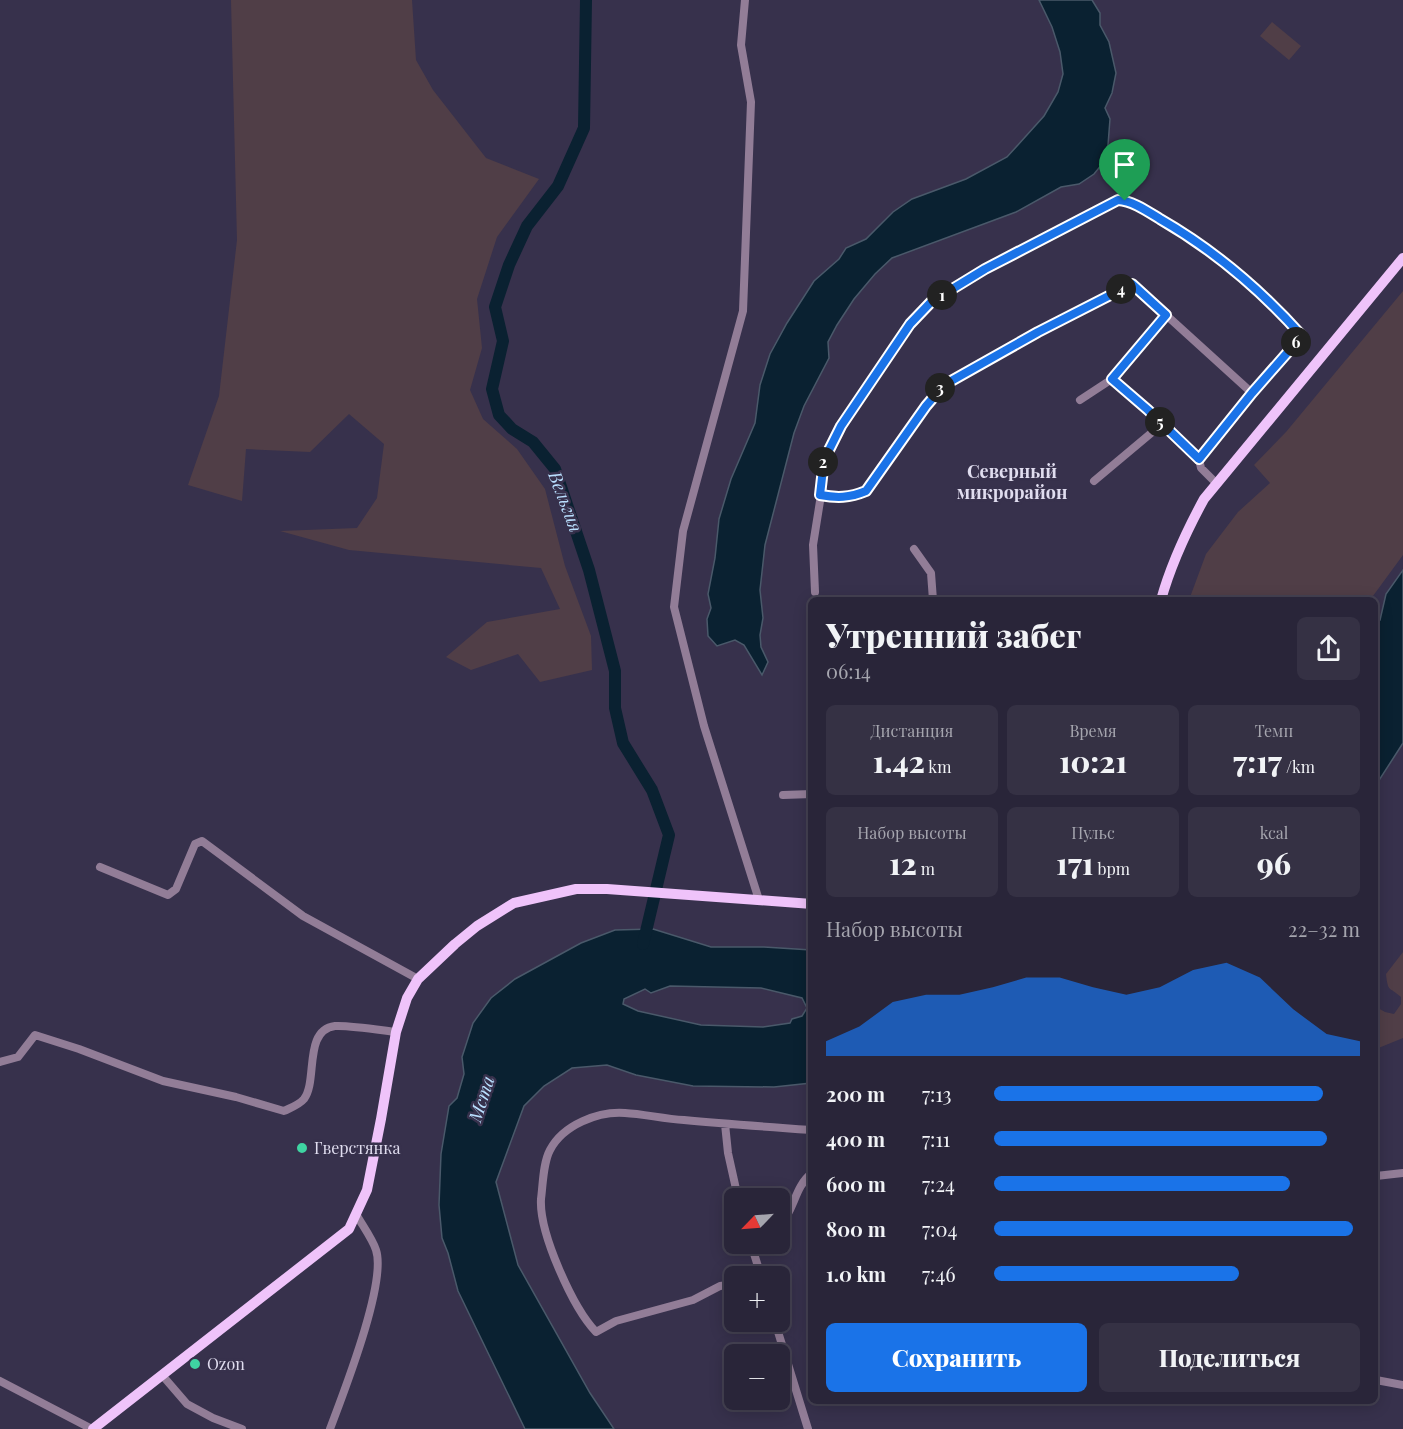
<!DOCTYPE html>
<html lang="ru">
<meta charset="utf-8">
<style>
body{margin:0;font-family:"Playfair Display",serif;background:#353144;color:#f1f3f6;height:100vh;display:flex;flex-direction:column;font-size:22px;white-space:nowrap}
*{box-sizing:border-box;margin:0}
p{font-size:20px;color:#a5a5ae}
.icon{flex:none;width:33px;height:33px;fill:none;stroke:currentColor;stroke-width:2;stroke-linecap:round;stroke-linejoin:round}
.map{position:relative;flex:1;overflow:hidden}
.side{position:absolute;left:808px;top:597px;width:570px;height:807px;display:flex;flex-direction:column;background:#292539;border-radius:9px;box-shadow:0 3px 15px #0003,0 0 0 2px #454253}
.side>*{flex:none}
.needle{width:39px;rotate:245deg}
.buttons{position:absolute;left:724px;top:1188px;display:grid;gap:12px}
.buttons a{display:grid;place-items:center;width:66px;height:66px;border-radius:9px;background:#292539;box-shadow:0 3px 15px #0003,0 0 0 2px #454253;font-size:30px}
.pin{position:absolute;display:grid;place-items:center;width:51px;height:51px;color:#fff;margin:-62px -26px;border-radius:50% 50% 50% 0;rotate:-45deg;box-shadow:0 0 6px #0007}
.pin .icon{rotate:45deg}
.km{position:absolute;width:30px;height:30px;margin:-15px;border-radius:50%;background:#222;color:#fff;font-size:16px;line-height:30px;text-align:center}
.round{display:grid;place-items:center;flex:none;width:63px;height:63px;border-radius:9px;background:#353144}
.headline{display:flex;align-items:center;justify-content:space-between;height:102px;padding:0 18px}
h1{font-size:33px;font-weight:800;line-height:45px}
.stats{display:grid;grid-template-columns:repeat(3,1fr);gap:9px;height:102px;padding:6px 18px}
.stats div{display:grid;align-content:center;border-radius:9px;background:#353144;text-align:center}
.stats b{font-size:30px;font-weight:800}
.stats small{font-size:16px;font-weight:400}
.stats p{font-size:16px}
.chart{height:168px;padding:12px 18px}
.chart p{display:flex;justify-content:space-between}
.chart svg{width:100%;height:108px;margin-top:6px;fill:#1a73e8;opacity:.7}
.primary-button{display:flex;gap:12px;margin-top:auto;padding:12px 18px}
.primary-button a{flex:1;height:69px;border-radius:9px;background:#1a73e8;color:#fff;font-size:24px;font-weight:800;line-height:69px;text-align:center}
.primary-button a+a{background:#353144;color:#f1f3f6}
ul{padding:0 18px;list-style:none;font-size:20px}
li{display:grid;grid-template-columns:96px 72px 1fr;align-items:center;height:45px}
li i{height:15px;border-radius:8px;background:#1a73e8}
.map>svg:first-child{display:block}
.green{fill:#503e47}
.water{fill:#0a2131;stroke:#4a596a;stroke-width:1.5;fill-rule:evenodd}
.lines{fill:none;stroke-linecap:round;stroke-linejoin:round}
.river{stroke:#0a2131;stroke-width:12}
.minor{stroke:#927d97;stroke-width:8}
.major{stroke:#efc3fa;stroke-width:10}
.route-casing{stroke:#fff;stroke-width:12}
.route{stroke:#1a73e8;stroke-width:8}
.poi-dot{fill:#3fd4a2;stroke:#37314c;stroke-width:2}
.labels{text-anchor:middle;stroke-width:5;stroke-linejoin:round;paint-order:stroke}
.poi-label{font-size:16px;fill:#e0ddef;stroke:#37314c;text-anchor:start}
.neighbourhood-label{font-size:18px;font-weight:bold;fill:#e0ddef;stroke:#37314c}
.water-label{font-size:18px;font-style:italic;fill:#b9dffe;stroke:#37314c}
</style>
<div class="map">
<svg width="1403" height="1429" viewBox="0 0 1403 1429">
<rect width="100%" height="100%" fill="#37314c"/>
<path class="green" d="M231,0H412L416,60L433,90L486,158L539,179L497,237L477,299L482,348L470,390L483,419L517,449L545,489L565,566L591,636L592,670L540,682L518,654L471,670L446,657L487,622L560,609L541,568L349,550L280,531L357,528L377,498L384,444L349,414L310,452L246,449L242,501L188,485L219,396L237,240Z
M1272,22L1301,46L1289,60L1260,36Z
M1403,291V555L1370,600H1189L1206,554L1238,512L1270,483L1254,465L1286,432Z
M1403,952V1038L1376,1049V1007L1385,1012L1394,1014L1401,1004V997C1389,986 1388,993 1386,974Z"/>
<path class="water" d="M1039,0H1092L1100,13V25L1109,42L1116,73L1112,93L1105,108L1110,119L1108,145L1103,163L1094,174L1079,184L1061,187L1016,212L892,258L875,274L854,299L837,325L828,342L829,358L804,406L794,433L765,545L760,590L763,618L760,635L761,647L768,662L762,675L744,645L735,640L717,646L708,636L707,619L711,608L708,594L715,558L719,519L731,479L755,423L760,385L770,354L787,323L814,281L839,259L846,248L866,239L893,212L912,199L966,179L1007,157L1044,116L1058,92L1063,74L1060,52L1052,27Z
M1403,570V743L1376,785V624L1380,620L1386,594Z
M653,929L711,947H764L811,950V1083L774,1087L693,1086L636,1075L607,1065L572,1068L544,1086L524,1106L496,1182L518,1265L590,1393L614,1429H525L458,1291L448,1253L442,1238L439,1205L441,1154L449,1106L457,1098L464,1074L462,1057L473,1023L491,998L515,979L581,943L615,930ZM670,986L761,988L802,998L807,1008L802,1016L792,1019L790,1023L763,1027L701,1025L638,1011L623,1004L624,999L645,989L651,993Z"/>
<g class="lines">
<path class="river" d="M586,0L584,128L558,186L527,226L509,265L495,307L503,341L492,389L499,415L512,429L533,442L555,469L589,570L615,671V708L623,743L652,790L669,835L643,944"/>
<path class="minor" d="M745,0L741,45L751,102L743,311L683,531L674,607L704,726L759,900
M1112,379L1148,410L1199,459
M1080,400L1112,379L1166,315
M1094,481L1162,424
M821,495C837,497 850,498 866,491L925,406L944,385L1038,332L1132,284L1252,393
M914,549L931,573L933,600
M815,592L813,545L821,495L823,460L841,427L910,324L931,302L985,269L1118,200C1133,201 1147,211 1160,219C1214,250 1260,289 1302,336L1252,393L1199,459L1201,468L1217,484
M783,795L812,794
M100,867L168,895L176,889L195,844L202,841L303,916L418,979
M0,1062L18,1057L35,1035L79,1049L163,1081L236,1097L284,1111C290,1108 299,1105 304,1099C318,1081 303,1030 335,1026C349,1025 380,1030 396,1032
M725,1124L728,1153L738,1198
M1376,1176L1403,1173
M780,1225C795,1210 794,1187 812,1173
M751,1244L761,1276
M735,1284L720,1286L693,1300L616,1321L596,1332C573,1308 539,1233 541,1199C543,1184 543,1163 550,1150C563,1125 598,1111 625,1113C644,1114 664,1119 684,1120C726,1124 769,1127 812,1130
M775,1322L808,1429
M162,1375L187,1404L213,1418L242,1429
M1376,1380L1403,1385
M0,1381L92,1429
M330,1429C343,1394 387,1283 376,1250C372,1238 362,1225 356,1214"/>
<path class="major" d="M1161,600C1171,564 1186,532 1204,499L1403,258
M93,1429L349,1229L367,1190L381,1119L396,1032L407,998L418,979L455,944L477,926L514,903L576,889H607L812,904"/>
</g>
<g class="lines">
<defs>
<path id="route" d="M1118,200C1133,201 1147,211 1160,219C1214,250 1260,289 1302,336L1252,393L1199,459L1148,410L1112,379L1166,315L1132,284L1038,332L944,385L926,406L866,491C849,498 837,498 820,495L824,460L841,426L910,324L931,302L985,269Z"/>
</defs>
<use href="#route" class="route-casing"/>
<use href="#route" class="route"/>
</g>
<g class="poi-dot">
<circle cx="302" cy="1148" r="6"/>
<circle cx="195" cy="1364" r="6"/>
</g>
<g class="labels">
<g class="poi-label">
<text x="314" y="1154">Гверстянка</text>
<text x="207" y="1370">Ozon</text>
</g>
<g class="neighbourhood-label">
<text x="1012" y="478">Северный<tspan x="1012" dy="21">микрорайон</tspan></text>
</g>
<g class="water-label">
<text transform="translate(565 502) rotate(69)" y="6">Вельгия</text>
<text transform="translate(482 1099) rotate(-72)" y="6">Мста</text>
</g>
</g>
</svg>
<div class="buttons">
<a><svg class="needle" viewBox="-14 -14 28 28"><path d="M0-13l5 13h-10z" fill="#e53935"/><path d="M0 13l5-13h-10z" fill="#a5a5ae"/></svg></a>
<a>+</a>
<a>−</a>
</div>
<div class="pin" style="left:1125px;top:201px;background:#1e9e55"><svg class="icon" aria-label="arrive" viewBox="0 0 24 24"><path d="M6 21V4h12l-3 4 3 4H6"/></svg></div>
<b class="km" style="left:942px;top:295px">1</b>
<b class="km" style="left:823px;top:462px">2</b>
<b class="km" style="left:940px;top:388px">3</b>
<b class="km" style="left:1121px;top:289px">4</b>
<b class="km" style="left:1160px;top:422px">5</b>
<b class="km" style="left:1296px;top:342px">6</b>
<section class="side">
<div class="headline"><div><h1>Утренний забег</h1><p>06:14</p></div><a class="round"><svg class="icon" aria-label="share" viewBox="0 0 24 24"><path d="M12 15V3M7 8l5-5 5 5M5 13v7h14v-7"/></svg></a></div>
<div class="stats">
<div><p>Дистанция</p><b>1.42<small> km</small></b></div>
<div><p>Время</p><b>10:21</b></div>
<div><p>Темп</p><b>7:17<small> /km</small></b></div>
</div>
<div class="stats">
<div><p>Набор высоты</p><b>12<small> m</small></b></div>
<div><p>Пульс</p><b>171<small> bpm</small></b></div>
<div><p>kcal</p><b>96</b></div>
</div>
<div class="chart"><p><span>Набор высоты</span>22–32 m</p>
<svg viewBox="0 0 160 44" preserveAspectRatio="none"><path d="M0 44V38L10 32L20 22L30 19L40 19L50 16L60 12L70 12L80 16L90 19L100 16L110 9L120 6L130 12L140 25L150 35L160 38V44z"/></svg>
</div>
<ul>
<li><b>200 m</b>7:13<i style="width:90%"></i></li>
<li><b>400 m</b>7:11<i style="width:91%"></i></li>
<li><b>600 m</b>7:24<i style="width:81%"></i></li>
<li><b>800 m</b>7:04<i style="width:98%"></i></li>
<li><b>1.0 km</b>7:46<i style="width:67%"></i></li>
</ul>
<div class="primary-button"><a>Сохранить</a><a>Поделиться</a></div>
</section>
</div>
